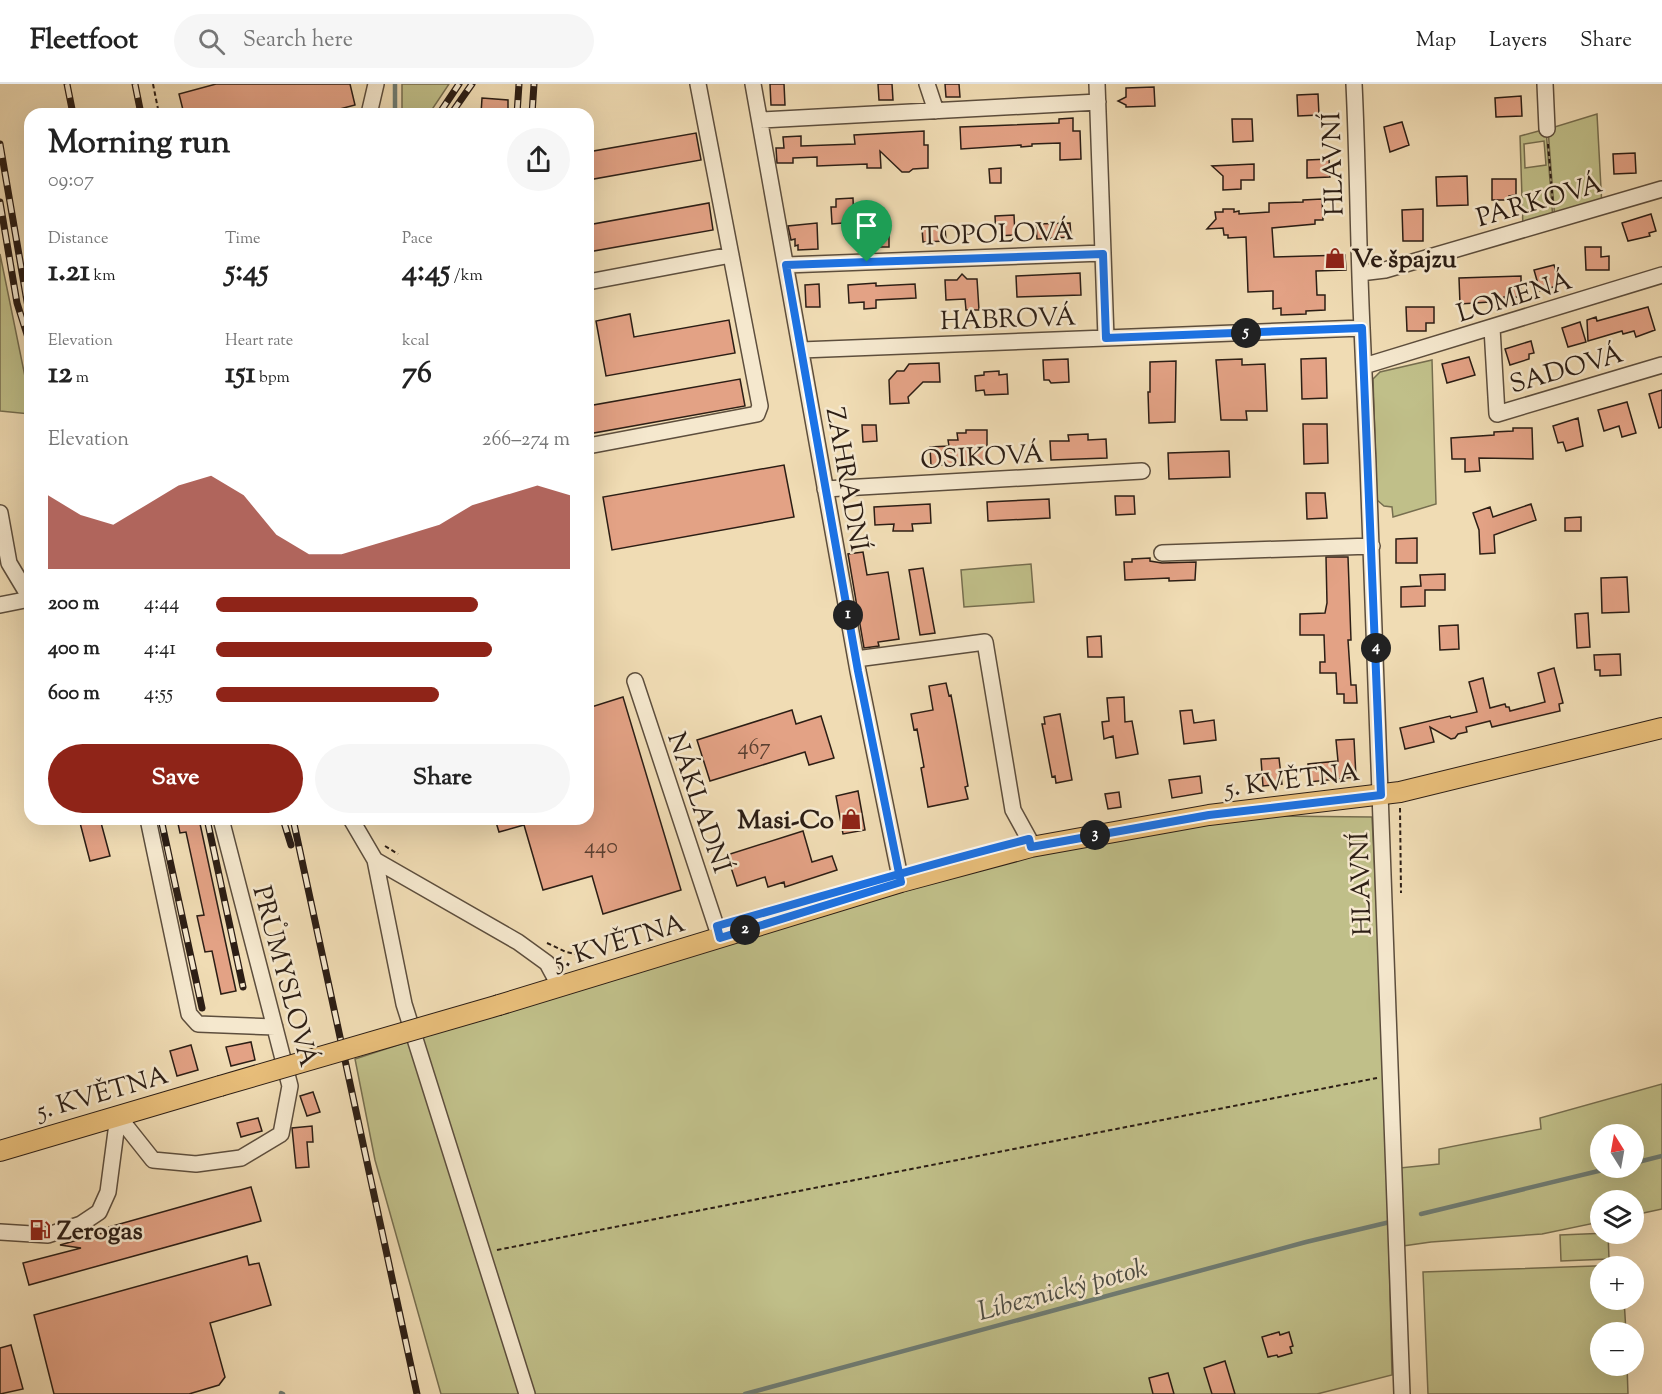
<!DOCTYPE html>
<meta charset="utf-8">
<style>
body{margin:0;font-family:"Sorts Mill Goudy",serif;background:#f6f6f6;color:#222;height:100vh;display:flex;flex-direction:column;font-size:22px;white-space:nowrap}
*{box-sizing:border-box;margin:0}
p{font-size:20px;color:#767676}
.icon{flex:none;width:33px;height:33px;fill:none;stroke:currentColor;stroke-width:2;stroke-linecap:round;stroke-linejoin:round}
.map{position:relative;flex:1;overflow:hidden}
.details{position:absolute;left:24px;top:24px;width:570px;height:717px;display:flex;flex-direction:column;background:#fff;border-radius:18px;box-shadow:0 6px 24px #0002}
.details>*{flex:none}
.needle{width:39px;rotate:349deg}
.buttons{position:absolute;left:1590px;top:1040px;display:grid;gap:12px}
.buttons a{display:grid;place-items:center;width:54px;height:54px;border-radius:50%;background:#fff;box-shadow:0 6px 24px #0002;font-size:30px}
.pin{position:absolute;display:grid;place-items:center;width:51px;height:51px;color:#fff;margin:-62px -26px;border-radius:50% 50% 50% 0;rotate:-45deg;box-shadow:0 0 6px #0007}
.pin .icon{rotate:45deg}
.km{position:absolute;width:30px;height:30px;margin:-15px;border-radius:50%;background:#222;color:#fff;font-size:16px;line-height:30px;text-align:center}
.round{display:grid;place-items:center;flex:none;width:63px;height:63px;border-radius:32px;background:#f6f6f6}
.headline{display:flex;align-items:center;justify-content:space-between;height:102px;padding:0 24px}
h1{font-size:33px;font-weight:700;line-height:45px}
.stats{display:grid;grid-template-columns:repeat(3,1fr);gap:9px;height:102px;padding:6px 24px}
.stats div{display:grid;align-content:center}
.stats b{font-size:30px;font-weight:700}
.stats small{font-size:16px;font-weight:400}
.stats p{font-size:16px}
.chart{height:168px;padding:12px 24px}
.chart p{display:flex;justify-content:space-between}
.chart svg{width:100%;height:108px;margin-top:6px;fill:#8f2418;opacity:.7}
.primary-button{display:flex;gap:12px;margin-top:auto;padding:12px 24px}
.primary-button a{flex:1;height:69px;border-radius:36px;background:#8f2418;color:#fff;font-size:24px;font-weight:700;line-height:69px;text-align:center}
.primary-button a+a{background:#f6f6f6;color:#222}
ul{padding:0 24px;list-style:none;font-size:20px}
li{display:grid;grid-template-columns:96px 72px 1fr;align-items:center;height:45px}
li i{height:15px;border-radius:8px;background:#8f2418}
header{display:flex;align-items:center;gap:36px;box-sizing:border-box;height:84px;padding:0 30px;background:#fff;border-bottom:2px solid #e0e0e0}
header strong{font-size:28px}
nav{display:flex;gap:33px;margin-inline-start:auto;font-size:21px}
.search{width:420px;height:54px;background:#f6f6f6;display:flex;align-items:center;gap:15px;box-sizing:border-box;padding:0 21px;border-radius:33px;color:#767676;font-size:22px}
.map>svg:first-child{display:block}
.green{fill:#c0bf89;stroke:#766e4f;stroke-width:1.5;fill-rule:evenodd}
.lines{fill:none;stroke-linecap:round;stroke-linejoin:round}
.stream{stroke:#6f7c73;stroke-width:4.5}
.building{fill:#e3a285;stroke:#2c1e15;stroke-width:1.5}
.minor-casing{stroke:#5d4e3d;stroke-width:18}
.major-casing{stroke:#2c1e15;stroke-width:22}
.path{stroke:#2c1e15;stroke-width:2;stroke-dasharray:4.5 3;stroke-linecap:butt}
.minor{stroke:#f5e8ce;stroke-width:15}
.major{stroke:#e8be7a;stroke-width:20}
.rail-casing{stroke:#2c1e15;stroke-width:7}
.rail{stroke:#f5e8ce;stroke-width:4.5;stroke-dasharray:14;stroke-linecap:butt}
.major-bridge-casing{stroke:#2c1e15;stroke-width:22;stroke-linecap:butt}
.major-bridge{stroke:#e8be7a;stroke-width:20}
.route-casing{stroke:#fff;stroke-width:12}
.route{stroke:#1a73e8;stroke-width:8}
.labels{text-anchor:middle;stroke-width:5;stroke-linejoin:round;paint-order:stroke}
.number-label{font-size:22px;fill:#5a3f31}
.street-label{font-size:26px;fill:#2c1e15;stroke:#f5e8ce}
.poi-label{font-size:26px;font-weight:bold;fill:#2c1e15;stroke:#f5e8ce;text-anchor:start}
.water-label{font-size:27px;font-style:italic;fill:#4d4d44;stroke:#f5e8ce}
</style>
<header>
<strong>Fleetfoot</strong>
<div class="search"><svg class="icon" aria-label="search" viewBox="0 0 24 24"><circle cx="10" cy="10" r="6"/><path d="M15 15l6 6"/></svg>Search here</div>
<nav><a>Map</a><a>Layers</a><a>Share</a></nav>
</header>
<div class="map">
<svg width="1662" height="1310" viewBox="0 0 1662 1310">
<rect width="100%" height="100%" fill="#f0dcb4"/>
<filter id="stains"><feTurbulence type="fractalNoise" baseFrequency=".00333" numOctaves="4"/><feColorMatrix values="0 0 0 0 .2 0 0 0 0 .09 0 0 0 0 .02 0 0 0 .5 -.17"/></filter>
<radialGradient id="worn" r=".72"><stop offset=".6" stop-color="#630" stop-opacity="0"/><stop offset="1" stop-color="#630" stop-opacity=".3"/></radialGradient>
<path class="green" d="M402,0H449L429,30H402Z
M1597,30L1602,123L1555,137L1548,45Z
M1546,45L1553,136L1523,145L1520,52ZM1544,57L1546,81L1525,84L1524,60Z
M0,170L30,317V330L0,327Z
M1432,276L1436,420L1393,433L1392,423L1384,422L1377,416L1373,295L1380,288Z
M1031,480L1034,518L964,523L961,486Z
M1256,732L1372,733L1390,1085L1439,1080V1065L1541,1045L1540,1034L1662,1000V1125L1634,1131V1116H1600V1138L1542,1150L1431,1158L1389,1164L1392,1291L1317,1310H441L375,1076L355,975L465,939L1019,773ZM1600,1050H1634V1083H1600Z
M1608,1149L1609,1175L1561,1177L1560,1151Z
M1623,1181L1600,1182V1215H1624L1626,1248H1600V1281H1627L1628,1310H1428L1423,1188Z"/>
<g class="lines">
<path class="stream" d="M395,0V30
M1634,1079L1662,1072
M1421,1130L1615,1083
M281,1309L283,1310
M745,1310L1306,1158L1390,1138"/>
</g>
<path class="building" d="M216,0H350L355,21L321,30H184L179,10Z
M770,0H784L785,21H771Z
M878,0H892L893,16H879Z
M945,0H959L960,13H946Z
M1154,3L1155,22L1126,23V21L1118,17L1126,13V4Z
M1318,10L1319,31L1298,32L1297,11Z
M1521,12L1522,32L1496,33L1495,14Z
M482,14L508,16V30H481Z
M1073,34V47H1080L1081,75L1060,76V59L1032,60V62L1021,63V61L961,65L960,43L1059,39V35Z
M1232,35H1252L1253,57L1233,58Z
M1402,38L1409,61L1390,68L1384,43Z
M924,47V61H928V84L913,85L909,88H902L880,67L881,84H867V80L817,82V73L793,74V79H777L776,64H784L783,53L801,52V62L855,60L854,51Z
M696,49L701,76L588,96V68Z
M1635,69L1636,89L1614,90L1613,70Z
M1329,75L1330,93L1307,94V76Z
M1254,80V96H1241V105L1223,106V92L1212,82Z
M1001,84V99H990L989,85Z
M1467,92L1468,121L1437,122L1436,93Z
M1492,95H1516V111L1509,112V116H1492Z
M853,114L854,138L832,140L831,123H836V115Z
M1322,115L1323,136H1315V140L1272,144L1274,173L1345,171L1346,186L1316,187L1317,211H1325V226L1306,227V230L1281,231V224L1273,225V207L1248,208L1246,153L1228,154V151H1224L1223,144L1207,145L1216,135L1215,128H1223V125H1234V128L1239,127V130L1269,128V119L1303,118V116Z
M709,119L713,146L588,168V141Z
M1423,125V157H1403L1402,126Z
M1651,130L1656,147L1649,149L1650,152L1628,157L1622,139Z
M1014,131L1015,151L996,152L995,132Z
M817,139L818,165L798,166V161L795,162V155L791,156L788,142Z
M1070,139L1071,153L1037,155L1036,140Z
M945,143L946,157L923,158L922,144Z
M889,144V163H871L870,145Z
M1585,163H1601V173L1609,172V186H1586Z
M1554,181L1560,201L1540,207L1534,186Z
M1080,189L1081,211L1017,213L1016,192Z
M962,190L967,195H977L979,226H966L965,215L946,216L945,196H957Z
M1521,192V213H1504V217L1460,220L1459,194Z
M876,199V202L915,200L916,214L876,216V224L864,225V218L849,219L848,201Z
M819,200L820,223H806L805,201Z
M1406,223H1434V239H1426V247H1407Z
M1648,223L1655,246L1636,253L1634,247L1623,250L1622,247L1588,257L1587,236L1596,233L1597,237Z
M630,230L634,253L729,236L735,269L606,292L596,237Z
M1580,238L1586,258L1568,263L1562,244Z
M1531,257L1534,269L1529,270V275L1510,281L1505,265Z
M1469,273L1475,291L1447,299L1442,280Z
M1326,274L1327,314L1302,315L1301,275Z
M1068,275L1069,298L1051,299L1049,296H1044L1043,276Z
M1242,275V281L1265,280L1267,327H1246L1247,336H1221L1216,276Z
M1176,277L1175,338L1149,339L1148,308H1150V278Z
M939,279L940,298H923L908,313L909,319L890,320L889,296L897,287H904L909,280Z
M999,287V291L1007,290L1008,310L985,311L984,306L976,307L975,292L984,291V288Z
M740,295L745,322L588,350V322Z
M1662,306V343L1659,344L1649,310Z
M1627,318L1636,349L1622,353L1619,342L1604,347L1598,326Z
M1578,334L1583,362L1566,367L1563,358L1558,359L1553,342Z
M1303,340H1327L1328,379L1304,380Z
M862,341H876L877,357L863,358Z
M1513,344H1532L1533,375L1479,374L1480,387L1465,388V375H1452L1451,354L1494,351V348L1513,347Z
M966,346H987V380L931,381L930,363L949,362L948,356H958L957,349H966Z
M1088,350V356L1106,355L1107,374L1051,376L1050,357H1069L1068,351Z
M1229,367L1230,393L1169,395L1168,369Z
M784,381L794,433L612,466L603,413Z
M1306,409H1325L1327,434L1307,435Z
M1115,412H1134L1135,430L1116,431Z
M1049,415L1050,434L988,437L987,418Z
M930,420L931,439L912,440L913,447H893L894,440L875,441L874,423Z
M1531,420L1536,436L1494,451L1495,469L1480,470L1479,446L1473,429L1490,423L1493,433Z
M1581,433V447H1565V434Z
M1417,454V479H1396V455Z
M863,468L867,491L888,488L899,555L878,558L879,562L864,564L848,470Z
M1326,473H1348L1351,556H1348L1351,601H1356L1357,619H1344V610H1337L1336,589H1320V578H1325L1324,551H1300V530L1325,529L1327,519Z
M1150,474V477L1162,479L1196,478L1195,496L1169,497V494L1125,496L1124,478H1132V475Z
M923,484L935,549L920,551L909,486Z
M1445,490V506H1425V522L1401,523V503L1421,502L1420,491Z
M1627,493L1629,528L1602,529L1601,494Z
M1588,529L1590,563L1577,564L1575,530Z
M1458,541L1459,565L1440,566L1439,542Z
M1101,552L1102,573H1088L1087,553Z
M1620,570L1621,591L1600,592V586H1595L1594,571Z
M1554,584L1563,619L1559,620L1560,627L1492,643L1490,637L1466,643L1467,648L1458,650L1455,654L1451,655L1430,643L1434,658L1405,665L1400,644L1450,632L1451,634L1477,628L1469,598L1483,594L1490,624L1505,620L1506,623H1509L1510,627L1545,618L1538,589Z
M946,599L949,612L951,611L956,637L968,702L965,703L968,715L928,723L921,684L924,683L917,645L914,646L911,630L933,626L929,602Z
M623,613L681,806L603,830L592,792L543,806L524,741L499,748L495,735H588V624Z
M1124,613L1125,638L1132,637L1138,670L1116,674L1113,652L1104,655L1102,638L1109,637L1107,614Z
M792,626L796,640L821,632L834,674L809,681L805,668L710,697L697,656Z
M1192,626L1194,639L1214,636L1216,656L1184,660L1180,627Z
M1060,630L1072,696L1056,699L1055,692L1052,693L1042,640H1045L1044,633Z
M1354,655L1356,693L1309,698L1308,680L1338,677L1336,656Z
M1279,674L1282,700L1263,702L1261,675Z
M1200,692L1202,709L1172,714L1169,696Z
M858,707L865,746L843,750L836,712Z
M1119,708L1121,723L1108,725L1105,710Z
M79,735H100L110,772L90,777Z
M177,735H199L236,907L221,910L212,867L205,868L197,832L204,831L186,748L180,749Z
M803,747L812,778L832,772L837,786L785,803L784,798L768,803L765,793L737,802L727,771Z
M251,958L255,976L231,982L226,963Z
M191,961L198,986L177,992L170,967Z
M313,1008L320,1028L307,1032L300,1012Z
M258,1034L262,1047L241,1053L237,1039Z
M312,1042L313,1058H307L309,1083L296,1084L292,1044Z
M251,1103L261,1137L29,1201L23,1179L81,1164L60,1161L110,1147L109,1143Z
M247,1172L249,1181L259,1179L271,1221L210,1239L225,1293L219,1301L189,1310H54L34,1231Z
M1279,1248L1280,1251L1289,1248L1293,1262L1290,1263L1292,1269L1278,1273L1277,1271L1268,1273L1262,1253Z
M11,1261L23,1305L0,1310V1264Z
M1225,1277L1235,1310H1212L1204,1284Z
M1168,1289L1174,1310H1153L1149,1294Z"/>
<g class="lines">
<defs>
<path id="minor" d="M753,0L858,587L901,798
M927,0L936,27
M1097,0L1106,254
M1354,0C1358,81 1358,162 1362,244C1378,599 1391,954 1402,1310
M1545,0L1547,45
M369,30L376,0
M760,36L1098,18
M786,181L1103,169
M1360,189L1385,186L1662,105
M588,198L731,171
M1492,244L1497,330L1662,281
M801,266L1362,244
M1364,282L1662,191
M588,362L757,330L760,322L698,0
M825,405L1142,387
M0,429L9,479L30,514
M1162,469L1372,462
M0,521L30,515
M856,575L985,558L1013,726L1029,755L1031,763
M635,597L720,854
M148,735L189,930L198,940L275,943
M351,735L375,776L518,858L547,879L560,903
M375,776L404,920L527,1310
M118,1032L153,1076L196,1080L241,1074L281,1050L290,1002L221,735
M0,1148L48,1151L81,1140L99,1128L108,1108L118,1032"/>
<path id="major" d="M499,921L901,798L1031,763L1209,731L1400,708L1662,644
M0,1067L220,1002"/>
</defs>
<use href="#minor" class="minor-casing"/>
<use href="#major" class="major-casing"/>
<path class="path" d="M153,0L159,30
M1548,60L1553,120
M1400,724L1401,809
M385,762L398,770
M547,859L566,868L593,874
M497,1166L1377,994"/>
<use href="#minor" class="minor"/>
<use href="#major" class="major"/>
<defs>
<path id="rail" d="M67,0L73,30
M135,0L141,30
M439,30L459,0
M451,30L472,0
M517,30L519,0
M532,30L534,0
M0,60L30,235
M0,118L17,219L30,260
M161,735L202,924
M207,735L243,903
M283,735L291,761
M293,735L417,1310"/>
</defs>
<use href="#rail" class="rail-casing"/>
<use href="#rail" class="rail"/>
<defs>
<path id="major-bridge" d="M220,1002L499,921"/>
</defs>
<use href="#major-bridge" class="major-bridge-casing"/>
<use href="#major-bridge" class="major-bridge"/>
</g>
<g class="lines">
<defs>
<path id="route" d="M867,178L786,181L858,587L899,789L901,798L720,854L717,842C821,813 924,781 1029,755L1031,763L1209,731L1381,711L1362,244L1106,254L1103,170L867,178"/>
</defs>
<use href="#route" class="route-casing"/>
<use href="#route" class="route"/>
</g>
<defs>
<symbol id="shop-bare" viewBox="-9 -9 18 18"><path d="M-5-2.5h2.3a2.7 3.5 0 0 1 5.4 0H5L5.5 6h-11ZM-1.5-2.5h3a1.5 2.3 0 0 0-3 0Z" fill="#8f2418" stroke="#f5e8ce" stroke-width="2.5" paint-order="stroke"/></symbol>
<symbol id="fuel-bare" viewBox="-9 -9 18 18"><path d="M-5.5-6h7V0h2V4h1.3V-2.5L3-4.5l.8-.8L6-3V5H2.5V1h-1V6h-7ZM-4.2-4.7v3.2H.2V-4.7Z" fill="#8f2418" stroke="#f5e8ce" stroke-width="2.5" paint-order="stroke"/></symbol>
</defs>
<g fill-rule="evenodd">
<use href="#shop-bare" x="1320" y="159" width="30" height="30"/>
<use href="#shop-bare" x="836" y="720" width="30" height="30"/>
<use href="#fuel-bare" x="25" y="1131" width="30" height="30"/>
</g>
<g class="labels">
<g class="number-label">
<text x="754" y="670">467</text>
<text x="601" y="769">440</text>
</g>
<g class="street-label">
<text transform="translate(1332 80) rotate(-92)" y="9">HLAVNÍ</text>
<text transform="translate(1539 116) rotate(-16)" y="9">PARKOVÁ</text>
<text transform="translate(997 149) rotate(-2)" y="9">TOPOLOVÁ</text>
<text transform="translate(1514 212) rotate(-17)" y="9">LOMENÁ</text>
<text transform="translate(1008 234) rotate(-2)" y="9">HABROVÁ</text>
<text transform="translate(1566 284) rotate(-16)" y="9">SADOVÁ</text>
<text transform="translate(982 372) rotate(-3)" y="9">OSIKOVÁ</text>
<text transform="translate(848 395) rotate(80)" y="9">ZAHRADNÍ</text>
<text transform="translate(1292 695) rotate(-7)" y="9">5. KVĚTNA</text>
<text transform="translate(700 718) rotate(71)" y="9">NÁKLADNÍ</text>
<text transform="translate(1360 800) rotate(-92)" y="9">HLAVNÍ</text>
<text transform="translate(619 857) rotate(-17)" y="9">5. KVĚTNA</text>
<text transform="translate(286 892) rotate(75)" y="9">PRŮMYSLOVÁ</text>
<text transform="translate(102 1008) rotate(-16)" y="9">5. KVĚTNA</text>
</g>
<g class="poi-label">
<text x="1352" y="183">Ve špajzu</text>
<text x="834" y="744" text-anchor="end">Masi-Co</text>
<text x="57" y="1155">Zerogas</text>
</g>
<g class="water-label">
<text transform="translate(1062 1205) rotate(-15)" y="9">Líbeznický potok</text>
</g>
</g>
<rect width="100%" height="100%" filter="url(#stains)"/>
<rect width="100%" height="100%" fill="url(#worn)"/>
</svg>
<div class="buttons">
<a><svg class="needle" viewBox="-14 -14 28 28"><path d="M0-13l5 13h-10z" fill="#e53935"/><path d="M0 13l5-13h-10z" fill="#767676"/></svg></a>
<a><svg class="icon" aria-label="layers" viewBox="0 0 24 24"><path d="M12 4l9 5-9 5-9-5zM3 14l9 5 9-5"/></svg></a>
<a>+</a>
<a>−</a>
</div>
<div class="pin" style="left:867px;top:178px;background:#1e9e55"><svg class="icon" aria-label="arrive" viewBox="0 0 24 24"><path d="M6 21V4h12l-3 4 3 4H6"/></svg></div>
<b class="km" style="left:848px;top:531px">1</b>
<b class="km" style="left:745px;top:846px">2</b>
<b class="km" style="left:1095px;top:751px">3</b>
<b class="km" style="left:1376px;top:564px">4</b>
<b class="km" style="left:1246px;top:249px">5</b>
<section class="details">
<div class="headline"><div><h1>Morning run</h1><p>09:07</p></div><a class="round"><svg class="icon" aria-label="share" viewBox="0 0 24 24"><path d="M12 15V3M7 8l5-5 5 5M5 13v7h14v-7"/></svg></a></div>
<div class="stats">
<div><p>Distance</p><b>1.21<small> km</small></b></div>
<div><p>Time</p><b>5:45</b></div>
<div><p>Pace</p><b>4:45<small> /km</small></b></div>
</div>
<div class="stats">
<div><p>Elevation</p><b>12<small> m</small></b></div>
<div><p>Heart rate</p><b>151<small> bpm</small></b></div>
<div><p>kcal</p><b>76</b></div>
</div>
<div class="chart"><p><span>Elevation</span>266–274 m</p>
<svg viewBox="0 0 160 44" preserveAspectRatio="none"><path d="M0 44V14L10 22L20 26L30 18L40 10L50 6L60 14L70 30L80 38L90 38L100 34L110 30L120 26L130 18L140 14L150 10L160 14V44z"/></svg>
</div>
<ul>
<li><b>200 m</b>4:44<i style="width:74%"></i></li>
<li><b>400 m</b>4:41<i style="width:78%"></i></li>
<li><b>600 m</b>4:55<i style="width:63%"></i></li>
</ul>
<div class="primary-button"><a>Save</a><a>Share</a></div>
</section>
</div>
